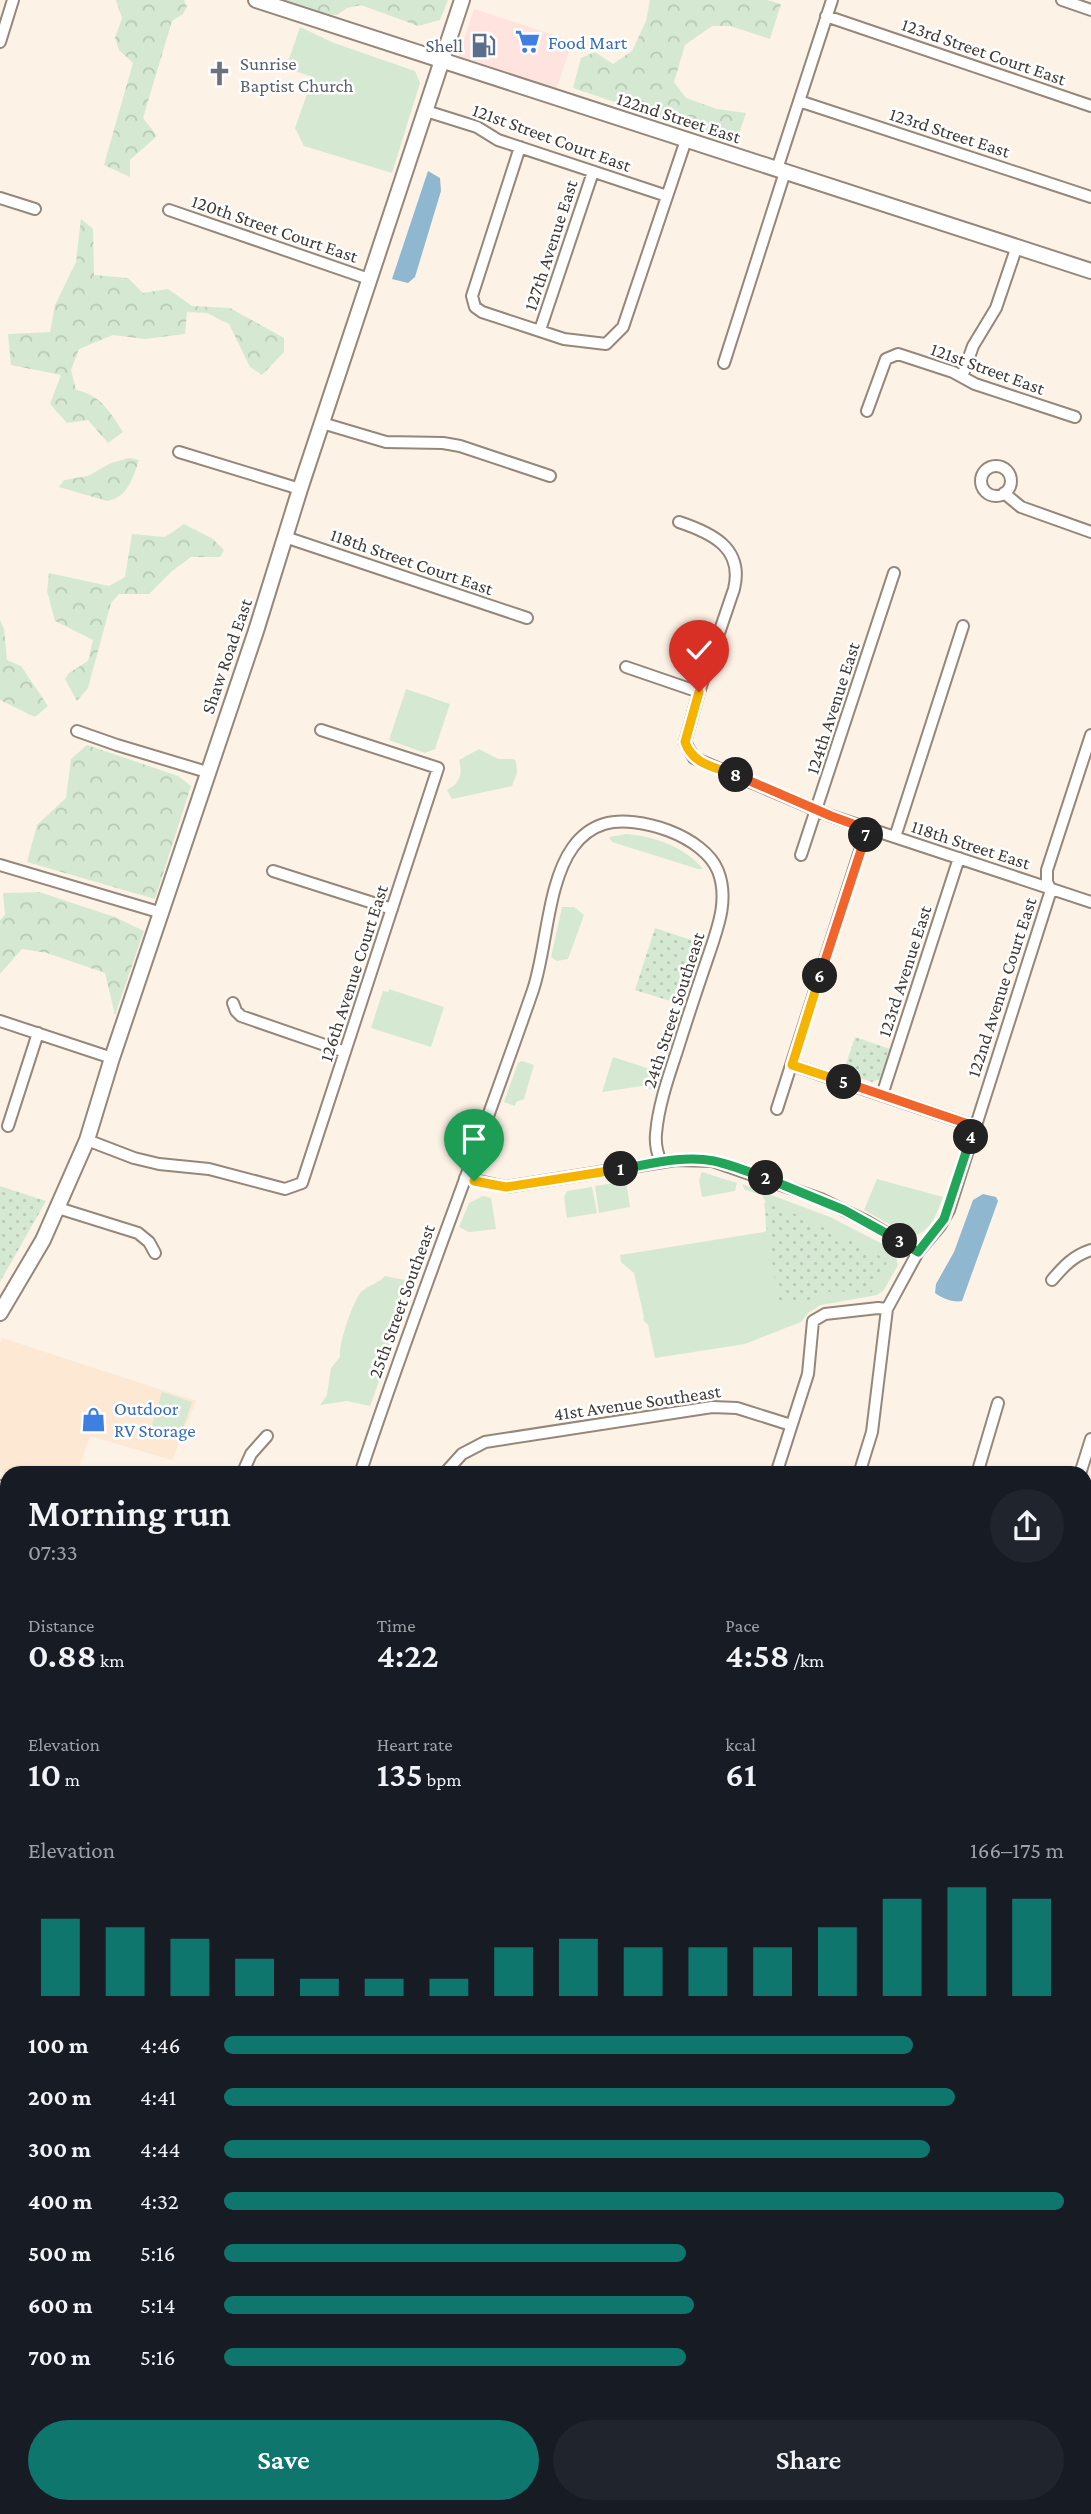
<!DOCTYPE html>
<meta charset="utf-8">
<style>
body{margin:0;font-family:"Crimson Pro",serif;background:#20242c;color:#f1f3f6;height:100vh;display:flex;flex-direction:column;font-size:26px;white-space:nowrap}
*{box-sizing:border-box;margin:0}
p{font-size:23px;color:#9ea1a6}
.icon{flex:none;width:38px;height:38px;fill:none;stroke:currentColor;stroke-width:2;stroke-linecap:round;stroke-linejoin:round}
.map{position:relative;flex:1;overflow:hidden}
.details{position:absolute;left:0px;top:1466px;width:1092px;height:1048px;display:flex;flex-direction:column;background:#171b24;border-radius:21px 21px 0 0;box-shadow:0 2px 5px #0004}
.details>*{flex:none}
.pin{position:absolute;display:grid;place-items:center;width:60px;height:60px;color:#fff;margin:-72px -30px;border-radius:50% 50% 50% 0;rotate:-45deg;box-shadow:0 0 7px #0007}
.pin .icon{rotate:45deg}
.km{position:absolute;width:35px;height:35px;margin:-18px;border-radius:50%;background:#222;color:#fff;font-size:19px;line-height:35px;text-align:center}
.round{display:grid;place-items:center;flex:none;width:74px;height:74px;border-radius:37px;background:#20242c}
.overview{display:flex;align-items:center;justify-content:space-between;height:119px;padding:0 28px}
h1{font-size:38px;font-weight:600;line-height:52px}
.figures{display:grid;grid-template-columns:repeat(3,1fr);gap:10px;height:119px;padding:7px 28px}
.figures div{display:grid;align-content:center}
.figures b{font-size:35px;font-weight:600}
.figures small{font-size:19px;font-weight:400}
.figures p{font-size:19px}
.chart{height:196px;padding:14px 28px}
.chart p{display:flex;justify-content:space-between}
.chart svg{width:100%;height:126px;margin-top:7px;stroke:#0f766e;stroke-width:6}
.button{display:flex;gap:14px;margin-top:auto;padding:14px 28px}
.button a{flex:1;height:80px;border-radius:42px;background:#0f766e;color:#fff;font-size:28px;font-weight:600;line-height:80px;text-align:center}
.button a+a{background:#20242c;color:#f1f3f6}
ul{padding:0 28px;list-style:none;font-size:23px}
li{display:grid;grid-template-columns:112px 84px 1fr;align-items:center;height:52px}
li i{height:18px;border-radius:9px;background:#0f766e}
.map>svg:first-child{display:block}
.commercial{fill:#fee3df}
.built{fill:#fce8d3}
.grass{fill:#d5e9d2}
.forest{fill:url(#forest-crowns)}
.park{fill:url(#park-dots)}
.water{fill:#8fb8d0}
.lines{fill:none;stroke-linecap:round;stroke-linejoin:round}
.street-casing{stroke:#95877a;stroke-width:14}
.secondary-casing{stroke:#95877a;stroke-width:18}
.street{stroke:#fff;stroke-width:10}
.secondary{stroke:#fff;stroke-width:14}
.split-1-casing{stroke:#fff;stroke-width:14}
.split-2-casing{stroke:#fff;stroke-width:14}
.split-3-casing{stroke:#fff;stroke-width:14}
.split-4-casing{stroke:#fff;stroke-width:14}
.split-5-casing{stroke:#fff;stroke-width:14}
.split-6-casing{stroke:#fff;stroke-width:14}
.split-7-casing{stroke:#fff;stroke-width:14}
.split-8-casing{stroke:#fff;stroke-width:14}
.split-9-casing{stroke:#fff;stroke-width:14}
.split-1{stroke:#f5b400;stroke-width:9}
.split-2{stroke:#22a559;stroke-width:9}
.split-3{stroke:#22a559;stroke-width:9}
.split-4{stroke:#22a559;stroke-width:9}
.split-5{stroke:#f0652b;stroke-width:9}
.split-6{stroke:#f5b400;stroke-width:9}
.split-7{stroke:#f0652b;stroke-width:9}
.split-8{stroke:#f0652b;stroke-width:9}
.split-9{stroke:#f5b400;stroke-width:9}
.labels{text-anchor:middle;stroke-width:5;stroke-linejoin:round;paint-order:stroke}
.shop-label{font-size:19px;fill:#366cbe;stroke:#fff;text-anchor:start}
.service-label{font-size:19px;fill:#4e5e75;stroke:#fff;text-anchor:end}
.street-label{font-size:19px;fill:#413b36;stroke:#fff}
.worship-label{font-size:19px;fill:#5b616d;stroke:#fff;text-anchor:start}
</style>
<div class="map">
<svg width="1091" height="2514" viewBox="0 0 1091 2514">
<defs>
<pattern id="forest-crowns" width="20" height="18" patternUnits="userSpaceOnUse" patternTransform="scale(1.75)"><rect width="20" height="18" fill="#d5e9d2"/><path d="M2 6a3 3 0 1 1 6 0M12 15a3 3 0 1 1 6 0" fill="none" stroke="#b8c9b5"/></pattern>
<pattern id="park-dots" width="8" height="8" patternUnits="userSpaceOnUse" patternTransform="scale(1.75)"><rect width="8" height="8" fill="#d5e9d2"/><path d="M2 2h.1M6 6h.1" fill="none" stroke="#b8c9b5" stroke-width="1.8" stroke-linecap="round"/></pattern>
</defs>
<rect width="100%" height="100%" fill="#fdf2e6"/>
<path class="commercial" d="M474,9L572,41L556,90L458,58Z"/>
<path class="built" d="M2,1338L196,1401L172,1460L90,1436L77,1473L7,1474L0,1472V1343Z
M1085,1861L1091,1863V2514H863L861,2508H1085Z"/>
<path class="grass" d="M300,27L334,43L415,71L420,83L392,173L304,146L295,128L313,77L286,68Z
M406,689L450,704L435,749L425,753L389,740Z
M479,749L498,759H513L516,761L517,773L512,786L452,799L447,790C460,783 463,774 459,760Z
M626,834C654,836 685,847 703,869H698L612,842L609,837Z
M562,907H574L584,915L568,959L557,961L551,957Z
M389,989L444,1007L431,1047L371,1028L383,991L388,992Z
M613,1057L662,1073L657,1091L642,1086L602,1092Z
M522,1061L534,1065L524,1099L516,1102L515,1106L504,1102L518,1063Z
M702,1172L737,1183L735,1191L702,1197L699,1180Z
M877,1179L943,1197C937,1213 930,1235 910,1236L864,1210Z
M626,1181L630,1207L599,1213L595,1186Z
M742,1184L830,1217L894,1250L898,1265L884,1290L877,1295L821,1305L808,1313L801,1322L745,1344L655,1358L648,1325L643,1320L644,1317L634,1273L621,1262L620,1255L764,1232L766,1231L765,1201L762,1195L745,1190Z
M592,1187L597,1213L567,1218L564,1197L567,1191Z
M483,1196L491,1198L496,1229L469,1232L459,1227L469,1203Z
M385,1276L405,1280L408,1287L413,1288L370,1406L347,1401L320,1405L327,1395L331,1368L340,1357C338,1345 353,1301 361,1292C368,1285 378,1284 385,1276Z
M162,1392L192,1402L180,1437L159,1431L152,1425Z"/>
<path class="forest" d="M116,0H184L187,7L183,14L172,21L143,118L157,136L130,160V177L104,165L133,63L119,50L115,38L122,18Z
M278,0H448L440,20L418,26L361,5L347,8L337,15L322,14Z
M650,0H767L781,4L770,39L730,26H712L685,45L674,82L686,98L717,109L746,113L736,143L573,88L581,58L595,52L613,64L632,51L646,21Z
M81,219L93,229L94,275L128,278L143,293L168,289L192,306L230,308L284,338V352L262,375L250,367L229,324L207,313L187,312L185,334L145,339L113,335L79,349L71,370L76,390C100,394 110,412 123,432L108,443L88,420L67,423L50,404L61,375L11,365L8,334L50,332L55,305L76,262Z
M129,458L139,460C133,477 128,498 107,501L59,487L64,480L88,476L111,463Z
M184,524L213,539L224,550L220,557H191L171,572L149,594H119L111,603L88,688L77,701L65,679L69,673L88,661L93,640L55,621L47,591L49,573L109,586L125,577L132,534L165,537Z
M0,620L4,629L7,660L21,666L48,706L35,717L0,700Z
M87,745L178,776L191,786L155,899L27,862L37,825L66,798L71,759Z
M39,892L115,917L144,931L115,1015L105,973L47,953L22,949L0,974V920L5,915L3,893Z
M1085,1867L1091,1869V2323L1085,2339Z
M867,2508H1008L1005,2514H869Z"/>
<path class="park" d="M655,928L703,944L683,1005L635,990Z
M855,1037L890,1049L880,1079L872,1082L843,1073Z
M0,1186L46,1201L0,1282Z
M764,1203L793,1213L820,1228L822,1226L886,1259L887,1262L872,1292L870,1293L833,1291L820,1294L805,1302H778Z"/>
<path class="water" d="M428,171L440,178L441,191L415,277L408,283L392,279Z
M983,1194L996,1197L998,1201L962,1301C954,1303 941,1298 935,1293L936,1284L954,1252L973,1200Z"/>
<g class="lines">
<defs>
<path id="street" d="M1062,0L1091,10
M826,16L1091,106
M0,42L13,0
M799,101L1091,197
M426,111L477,127L498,140L667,196
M520,147L472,296L475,307L482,312L564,339L606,344L623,327L686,140
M777,169L832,0
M0,198L35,209
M169,210L369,279
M540,330L593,172
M724,363L785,172
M962,377L973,346L996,308L1017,246
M867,411L886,359L898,354L953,372L975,384L1075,417
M322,423L386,442L443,443L460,446L550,476
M179,452L300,489
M981 481a15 15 0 1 1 30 0a15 15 0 1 1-30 0Z
M1004,493L1021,507L1091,532
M679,522C712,533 744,548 734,589L699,692L685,742L694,758L831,816L1091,902
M285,537L527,618
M626,667L699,692
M77,731L117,745L207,772
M895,837L963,626
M801,855L894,573
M0,865L162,913
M273,871L392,909
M233,1003L236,1011L241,1016L345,1052
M0,1021L112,1058
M792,1065L974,1126
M882,1095L959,858
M777,1109L867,829
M8,1126L38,1033
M87,1140L134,1158L159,1164L209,1169L285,1189L302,1183L438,768L321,730
M465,1178L506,1187L676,1160L712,1161L821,1199L866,1221L918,1252
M58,1208L138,1233L149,1242L155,1253
M1052,1280C1064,1266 1073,1256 1091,1250
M242,1474L251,1454L267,1436
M360,1474C414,1311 477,1152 533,990C547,948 547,883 573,847C581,836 591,828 604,824C638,814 704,836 718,871C729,899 718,927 709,954C698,986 687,1019 677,1051C668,1078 658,1107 656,1134C655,1144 657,1153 661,1162
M444,1474L462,1454L485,1442L712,1407L737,1408L791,1425
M776,1474L808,1374L813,1321L825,1314L878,1308L887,1309
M859,1474L872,1432L887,1309L918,1252L940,1226L949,1210L1051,890L1047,882V870L1091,735
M977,1474L998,1403
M1080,1474L1091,1439
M0,1599L7,1600
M1085,1660L1091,1661
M0,1804L7,1789
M0,1987L7,2001
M0,2027L7,2023
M0,2305L7,2301
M0,2318L7,2334
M1085,2351L1091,2335
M93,2508L96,2514
M305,2508L323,2514
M573,2508L579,2514
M744,2508L750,2514
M488,2514L490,2508
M597,2514L606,2508
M1017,2514L1021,2508"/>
<path id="secondary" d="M256,0L1091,271
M0,1313L43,1240L87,1140L112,1058L256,631L300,489L462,0
M0,1488L7,1491
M1085,1854L1091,1856
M855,2508L857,2514"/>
</defs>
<use href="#street" class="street-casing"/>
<use href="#secondary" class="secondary-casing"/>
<use href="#street" class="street"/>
<use href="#secondary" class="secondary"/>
</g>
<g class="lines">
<defs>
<path id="split-1" d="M474,1181L506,1187L621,1169"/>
<path id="split-2" d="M621,1169C651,1164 683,1155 714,1161C732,1165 749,1172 766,1178"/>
<path id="split-3" d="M766,1178L844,1210L900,1241"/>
<path id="split-4" d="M900,1241L918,1252L944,1219L971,1137"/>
<path id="split-5" d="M844,1082L974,1126L971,1137"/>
<path id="split-6" d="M820,976L792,1065L844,1082"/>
<path id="split-7" d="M820,976L866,835"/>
<path id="split-8" d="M736,775L831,816L867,829L866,835"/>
<path id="split-9" d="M699,692L685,742C693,765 715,767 736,775"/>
</defs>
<use href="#split-1" class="split-1-casing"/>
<use href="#split-2" class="split-2-casing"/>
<use href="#split-3" class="split-3-casing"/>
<use href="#split-4" class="split-4-casing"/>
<use href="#split-5" class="split-5-casing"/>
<use href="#split-6" class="split-6-casing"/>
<use href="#split-7" class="split-7-casing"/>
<use href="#split-8" class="split-8-casing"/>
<use href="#split-9" class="split-9-casing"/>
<use href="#split-1" class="split-1"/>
<use href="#split-2" class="split-2"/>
<use href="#split-3" class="split-3"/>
<use href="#split-4" class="split-4"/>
<use href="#split-5" class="split-5"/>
<use href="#split-6" class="split-6"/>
<use href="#split-7" class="split-7"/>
<use href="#split-8" class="split-8"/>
<use href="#split-9" class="split-9"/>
</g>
<defs>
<symbol id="supermarket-bare" viewBox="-9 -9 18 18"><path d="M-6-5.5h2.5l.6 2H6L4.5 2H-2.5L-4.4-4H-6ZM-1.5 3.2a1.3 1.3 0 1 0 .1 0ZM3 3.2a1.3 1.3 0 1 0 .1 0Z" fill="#3f7fe0" stroke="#fff" stroke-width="2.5" paint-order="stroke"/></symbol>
<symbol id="fuel-bare" viewBox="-9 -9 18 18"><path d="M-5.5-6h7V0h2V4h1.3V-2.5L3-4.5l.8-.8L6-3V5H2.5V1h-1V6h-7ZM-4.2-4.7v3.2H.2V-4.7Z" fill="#5c6f8a" stroke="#fff" stroke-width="2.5" paint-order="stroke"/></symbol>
<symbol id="church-bare" viewBox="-9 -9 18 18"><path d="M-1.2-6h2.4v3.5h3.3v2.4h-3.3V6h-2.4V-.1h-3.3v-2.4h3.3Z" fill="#6b7280" stroke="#fff" stroke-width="2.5" paint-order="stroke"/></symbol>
<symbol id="shop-bare" viewBox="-9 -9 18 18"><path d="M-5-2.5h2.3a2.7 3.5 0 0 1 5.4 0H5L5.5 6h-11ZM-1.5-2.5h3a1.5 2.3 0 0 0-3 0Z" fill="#3f7fe0" stroke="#fff" stroke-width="2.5" paint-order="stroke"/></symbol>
</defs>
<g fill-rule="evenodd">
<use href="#supermarket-bare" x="510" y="24" width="35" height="35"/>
<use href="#fuel-bare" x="466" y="28" width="35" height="35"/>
<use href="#church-bare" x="202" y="56" width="35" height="35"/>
<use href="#shop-bare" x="76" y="1402" width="35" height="35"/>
</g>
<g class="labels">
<g class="shop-label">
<text x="548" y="49">Food Mart</text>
<text x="114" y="1415">Outdoor<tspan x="114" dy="22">RV Storage</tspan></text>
</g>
<g class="service-label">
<text x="463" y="52">Shell</text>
</g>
<g class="street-label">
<text transform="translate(984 51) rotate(19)" y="7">123rd Street Court East</text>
<text transform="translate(679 117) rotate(18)" y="7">122nd Street East</text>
<text transform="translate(950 132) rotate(18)" y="7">123rd Street East</text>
<text transform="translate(552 137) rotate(20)" y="7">121st Street Court East</text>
<text transform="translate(275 228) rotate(19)" y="7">120th Street Court East</text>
<text transform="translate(550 245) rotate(-72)" y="7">127th Avenue East</text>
<text transform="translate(988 368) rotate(20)" y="7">121st Street East</text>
<text transform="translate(412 561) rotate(19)" y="7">118th Street Court East</text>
<text transform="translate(226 656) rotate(-71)" y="7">Shaw Road East</text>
<text transform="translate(832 708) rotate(-72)" y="7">124th Avenue East</text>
<text transform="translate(971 844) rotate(18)" y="7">118th Street East</text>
<text transform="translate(904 971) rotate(-72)" y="7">123rd Avenue East</text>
<text transform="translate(353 973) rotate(-72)" y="7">126th Avenue Court East</text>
<text transform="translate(1001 987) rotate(-72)" y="7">122nd Avenue Court East</text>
<text transform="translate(673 1010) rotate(-72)" y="7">24th Street Southeast</text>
<text transform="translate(401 1301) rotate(-70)" y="7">25th Street Southeast</text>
<text transform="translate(637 1402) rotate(-8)" y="7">41st Avenue Southeast</text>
</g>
<g class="worship-label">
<text x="240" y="70">Sunrise<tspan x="240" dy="22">Baptist Church</tspan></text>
</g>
</g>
</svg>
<div class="pin" style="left:474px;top:1181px;background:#1e9e55"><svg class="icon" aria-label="arrive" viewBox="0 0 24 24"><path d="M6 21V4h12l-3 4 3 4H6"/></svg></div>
<div class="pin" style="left:699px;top:692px;background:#d93025"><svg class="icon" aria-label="check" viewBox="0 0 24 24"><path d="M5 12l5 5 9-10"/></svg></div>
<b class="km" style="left:621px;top:1169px">1</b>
<b class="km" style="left:766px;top:1178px">2</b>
<b class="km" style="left:900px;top:1241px">3</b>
<b class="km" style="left:971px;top:1137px">4</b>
<b class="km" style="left:844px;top:1082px">5</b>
<b class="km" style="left:820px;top:976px">6</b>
<b class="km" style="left:866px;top:835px">7</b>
<b class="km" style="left:736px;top:775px">8</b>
<section class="details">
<div class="overview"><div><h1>Morning run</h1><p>07:33</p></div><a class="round"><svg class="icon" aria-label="share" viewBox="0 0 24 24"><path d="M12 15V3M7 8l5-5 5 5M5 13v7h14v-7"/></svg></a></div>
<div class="figures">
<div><p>Distance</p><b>0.88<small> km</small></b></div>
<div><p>Time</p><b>4:22</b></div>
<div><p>Pace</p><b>4:58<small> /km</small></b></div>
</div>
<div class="figures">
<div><p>Elevation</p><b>10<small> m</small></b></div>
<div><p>Heart rate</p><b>135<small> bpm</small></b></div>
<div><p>kcal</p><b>61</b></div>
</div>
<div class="chart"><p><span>Elevation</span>166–175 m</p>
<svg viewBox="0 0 160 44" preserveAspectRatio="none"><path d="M5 44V17M15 44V20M25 44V24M35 44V31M45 44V38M55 44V38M65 44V38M75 44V27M85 44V24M95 44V27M105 44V27M115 44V27M125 44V20M135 44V10M145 44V6M155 44V10"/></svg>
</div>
<ul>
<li><b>100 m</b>4:46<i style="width:82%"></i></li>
<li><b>200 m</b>4:41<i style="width:87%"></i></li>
<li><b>300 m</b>4:44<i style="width:84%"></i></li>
<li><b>400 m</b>4:32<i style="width:100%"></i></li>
<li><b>500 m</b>5:16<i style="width:55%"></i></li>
<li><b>600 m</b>5:14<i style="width:56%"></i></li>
<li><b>700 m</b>5:16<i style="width:55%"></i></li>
</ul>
<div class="button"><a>Save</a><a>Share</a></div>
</section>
</div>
